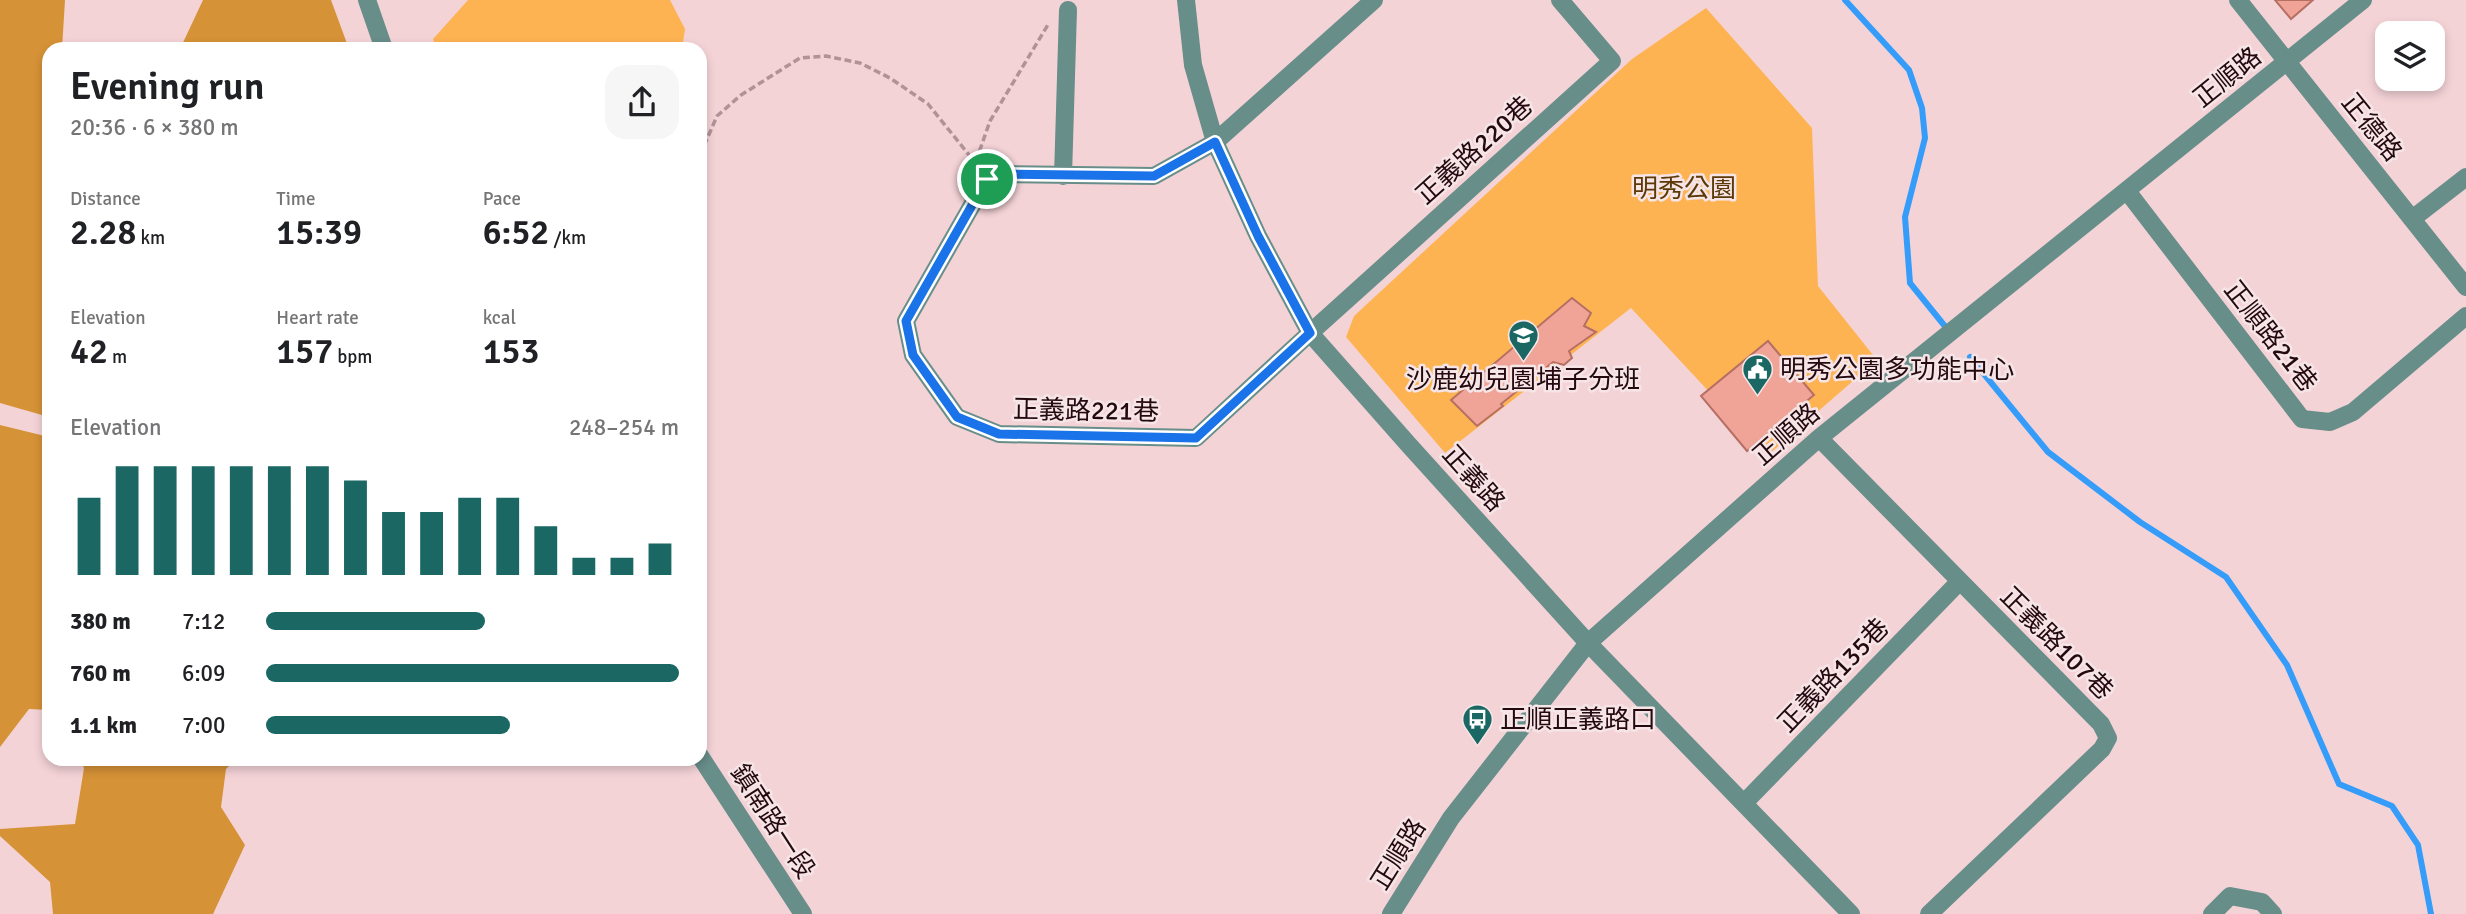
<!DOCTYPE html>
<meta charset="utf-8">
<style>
body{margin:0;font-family:Signika,"Noto Sans TC",sans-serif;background:#f6f6f6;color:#202124;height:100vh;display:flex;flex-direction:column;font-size:26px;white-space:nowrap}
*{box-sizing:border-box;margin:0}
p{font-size:23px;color:#757577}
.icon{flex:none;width:38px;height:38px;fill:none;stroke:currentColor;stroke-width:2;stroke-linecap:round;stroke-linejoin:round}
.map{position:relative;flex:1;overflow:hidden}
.details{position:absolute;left:42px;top:42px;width:665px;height:724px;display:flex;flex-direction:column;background:#fff;border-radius:21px;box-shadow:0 4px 10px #0003}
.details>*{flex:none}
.tools{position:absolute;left:2375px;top:21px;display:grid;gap:14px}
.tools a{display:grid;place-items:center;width:70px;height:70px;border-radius:14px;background:#fff;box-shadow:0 4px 10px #0003;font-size:35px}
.pin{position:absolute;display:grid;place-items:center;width:60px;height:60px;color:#fff;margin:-30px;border:4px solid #fff;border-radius:50%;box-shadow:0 2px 7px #0007}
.round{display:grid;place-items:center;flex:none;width:74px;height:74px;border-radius:21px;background:#f6f6f6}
.overview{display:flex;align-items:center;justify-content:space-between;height:119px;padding:0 28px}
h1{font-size:38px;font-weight:600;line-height:52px}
.figures{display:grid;grid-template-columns:repeat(3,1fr);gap:10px;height:119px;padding:7px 28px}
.figures div{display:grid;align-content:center}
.figures b{font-size:35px;font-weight:600}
.figures small{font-size:19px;font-weight:400}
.figures p{font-size:19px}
.chart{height:196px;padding:14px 28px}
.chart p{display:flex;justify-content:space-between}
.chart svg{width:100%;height:126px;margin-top:7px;stroke:#1a6763;stroke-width:6}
ul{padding:0 28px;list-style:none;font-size:23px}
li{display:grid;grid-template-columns:112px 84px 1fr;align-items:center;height:52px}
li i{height:18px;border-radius:9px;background:#1a6763}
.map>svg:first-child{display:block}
.green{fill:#feb353}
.forest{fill:#d69237}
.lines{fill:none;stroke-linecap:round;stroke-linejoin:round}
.stream{stroke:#359df9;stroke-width:6}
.building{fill:#f0a497;stroke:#b66f63;stroke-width:2}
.path{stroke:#b19297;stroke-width:3.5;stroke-dasharray:7 3.5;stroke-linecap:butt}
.minor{stroke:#688e8a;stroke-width:18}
.route-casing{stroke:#fff;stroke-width:14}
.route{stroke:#1a73e8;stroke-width:9}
.labels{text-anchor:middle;stroke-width:5;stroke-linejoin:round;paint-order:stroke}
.street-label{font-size:26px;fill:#24090f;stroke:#f6e5e7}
.park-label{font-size:26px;fill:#5c3906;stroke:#f6e5e7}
.poi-label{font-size:26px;fill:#24090f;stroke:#f6e5e7;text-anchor:start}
</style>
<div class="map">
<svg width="2466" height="914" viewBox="0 0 2466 914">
<rect width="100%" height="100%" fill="#f4d3d7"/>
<path class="green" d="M468,0H670L685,29L682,49H436L433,39Z
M1706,8L1812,128L1818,286L1877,360L1768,455L1631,308L1445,453L1346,337L1354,316L1632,59Z"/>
<path class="forest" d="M0,0H65L62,49H49V417L0,403Z
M203,0H331L349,49H180Z
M0,425L49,437V710L29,709L0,747Z
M80,760H235L226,769L221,807L245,845L213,914H53L50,882L0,836V829L75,824L84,768Z"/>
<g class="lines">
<path class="stream" d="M1845,0L1909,70L1922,108L1925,138L1905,217L1910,283L1948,330
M1970,357L2048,452L2140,522L2226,577L2287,665L2339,784L2392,806L2418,845L2431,914"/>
</g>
<path class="building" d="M2275,0H2313L2291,19Z
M1572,298L1591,313L1584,326L1596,332L1569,351L1572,358L1564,365L1553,362L1501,404L1503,406L1477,426L1451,400Z
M1768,341L1814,395L1747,451L1701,396Z"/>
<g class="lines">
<path class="path" d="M700,155L717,116L741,95L800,58L826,56L860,63L890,78L928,104L978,166
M976,161L990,121L1049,23"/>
<path class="minor" d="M367,0L384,49
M1186,0L1193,65L1215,142L1258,236L1310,333L1408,444L1588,643L1851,914
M1374,0L1215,142L1154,176L1003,174L987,179L906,321L913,355L957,417L999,434L1196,438L1310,333L1612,61L1560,0
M2238,0L2466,287
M1063,176L1068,10
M2127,191L2302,419L2330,422L2353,412L2466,316
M2412,219L2466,177
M1819,438L2101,724L2108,738L2102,749L1929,914
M700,756L803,914
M1744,803L1959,582
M1391,914L1451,818L1588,643L1819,438L2363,0
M2212,914L2230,896L2262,902L2273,914"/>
</g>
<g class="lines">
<defs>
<path id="route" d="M1215,142L1258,236L1310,333L1196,438L999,434L957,417L913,355L906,321L987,179L1003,174L1154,176Z"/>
</defs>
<use href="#route" class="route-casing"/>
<use href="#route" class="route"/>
</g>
<defs>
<symbol id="school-pin" viewBox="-11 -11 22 30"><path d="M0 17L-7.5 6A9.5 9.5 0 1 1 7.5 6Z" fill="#1a6763" stroke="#f6e5e7"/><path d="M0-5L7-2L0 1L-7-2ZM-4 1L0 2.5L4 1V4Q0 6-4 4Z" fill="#fff"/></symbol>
<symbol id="civic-pin" viewBox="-11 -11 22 30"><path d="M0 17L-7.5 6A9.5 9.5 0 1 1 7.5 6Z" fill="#1a6763" stroke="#f6e5e7"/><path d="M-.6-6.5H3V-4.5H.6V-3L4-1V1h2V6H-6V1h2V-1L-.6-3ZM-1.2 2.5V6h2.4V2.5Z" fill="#fff"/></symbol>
<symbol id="bus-pin" viewBox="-11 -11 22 30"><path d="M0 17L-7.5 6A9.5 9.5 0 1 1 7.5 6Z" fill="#1a6763" stroke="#f6e5e7"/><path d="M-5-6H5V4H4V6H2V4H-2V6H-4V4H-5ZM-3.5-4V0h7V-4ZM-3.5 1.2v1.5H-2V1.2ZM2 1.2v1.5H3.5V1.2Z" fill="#fff"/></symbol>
</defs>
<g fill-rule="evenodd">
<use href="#school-pin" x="1506" y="318" width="35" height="47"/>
<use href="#civic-pin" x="1740" y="352" width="35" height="47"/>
<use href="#bus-pin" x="1460" y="702" width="35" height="47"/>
</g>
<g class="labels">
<g class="street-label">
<text transform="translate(2227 77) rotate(-39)" y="9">正順路</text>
<text transform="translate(2372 127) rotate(51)" y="9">正德路</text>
<text transform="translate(1474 150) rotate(-42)" y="9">正義路220巷</text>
<text transform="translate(2271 336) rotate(52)" y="9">正順路21巷</text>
<text transform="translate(1086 410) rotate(1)" y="9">正義路221巷</text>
<text transform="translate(1786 434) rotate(-41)" y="9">正順路</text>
<text transform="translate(1474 478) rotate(48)" y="9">正義路</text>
<text transform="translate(2057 643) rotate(45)" y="9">正義路107巷</text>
<text transform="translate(1833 675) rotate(-46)" y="9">正義路135巷</text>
<text transform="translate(773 821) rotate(57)" y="9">鎮南路一段</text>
<text transform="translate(1398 854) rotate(-58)" y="9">正順路</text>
</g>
<g class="park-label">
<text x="1684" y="197">明秀公園</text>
</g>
<g class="poi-label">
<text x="1780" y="378">明秀公園多功能中心</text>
<text x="1523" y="388" text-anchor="middle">沙鹿幼兒園埔子分班</text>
<text x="1500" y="728">正順正義路口</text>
</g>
</g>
</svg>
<div class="tools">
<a><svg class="icon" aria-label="layers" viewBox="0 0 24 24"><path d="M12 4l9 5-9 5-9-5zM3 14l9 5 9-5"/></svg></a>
</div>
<div class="pin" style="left:987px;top:179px;background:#1e9e55"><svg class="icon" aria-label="arrive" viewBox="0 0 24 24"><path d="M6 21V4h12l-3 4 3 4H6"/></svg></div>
<section class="details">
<div class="overview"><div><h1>Evening run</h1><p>20:36 · 6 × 380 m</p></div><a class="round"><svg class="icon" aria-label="share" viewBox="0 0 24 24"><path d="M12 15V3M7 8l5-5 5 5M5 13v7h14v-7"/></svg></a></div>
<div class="figures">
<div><p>Distance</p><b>2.28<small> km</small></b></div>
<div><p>Time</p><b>15:39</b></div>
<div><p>Pace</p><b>6:52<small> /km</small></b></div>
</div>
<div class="figures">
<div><p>Elevation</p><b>42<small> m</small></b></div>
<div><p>Heart rate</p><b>157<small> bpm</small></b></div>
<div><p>kcal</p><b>153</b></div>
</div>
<div class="chart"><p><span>Elevation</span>248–254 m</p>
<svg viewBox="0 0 160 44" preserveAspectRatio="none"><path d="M5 44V17M15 44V6M25 44V6M35 44V6M45 44V6M55 44V6M65 44V6M75 44V11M85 44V22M95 44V22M105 44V17M115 44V17M125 44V27M135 44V38M145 44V38M155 44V33"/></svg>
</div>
<ul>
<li><b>380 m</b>7:12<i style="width:53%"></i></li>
<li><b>760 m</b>6:09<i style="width:100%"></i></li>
<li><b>1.1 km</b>7:00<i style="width:59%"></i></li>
</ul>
</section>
</div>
